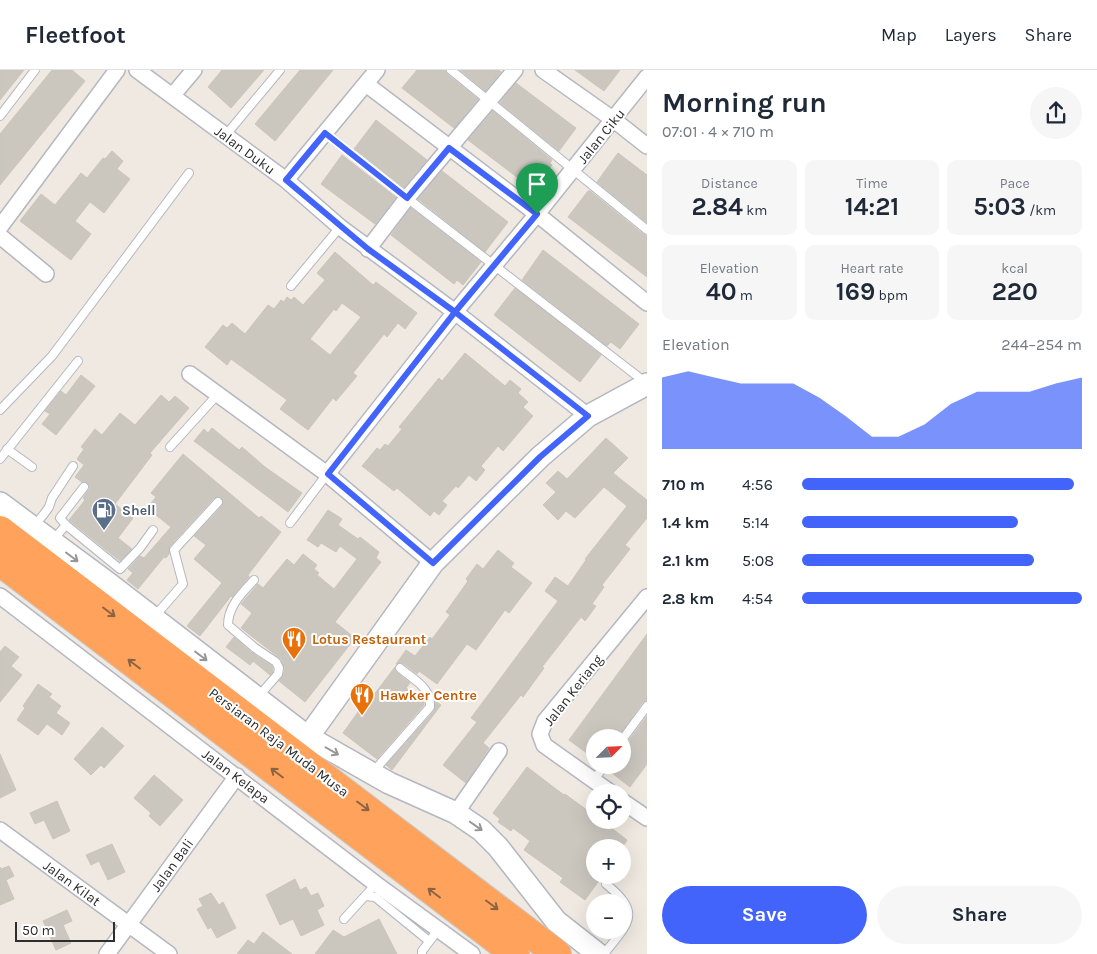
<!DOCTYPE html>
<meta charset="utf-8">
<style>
body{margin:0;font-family:Karla,sans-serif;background:#f6f6f7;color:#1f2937;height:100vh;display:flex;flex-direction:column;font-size:19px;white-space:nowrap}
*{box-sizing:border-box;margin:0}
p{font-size:16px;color:#747a83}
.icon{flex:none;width:28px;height:28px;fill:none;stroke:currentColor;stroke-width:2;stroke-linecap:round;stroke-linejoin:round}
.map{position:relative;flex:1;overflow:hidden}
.drawer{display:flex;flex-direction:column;background:#fff;width:450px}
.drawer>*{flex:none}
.needle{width:32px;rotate:66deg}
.tools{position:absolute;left:586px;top:659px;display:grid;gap:10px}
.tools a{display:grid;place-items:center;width:45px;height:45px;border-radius:50%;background:#fff;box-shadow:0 5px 20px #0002;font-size:25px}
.scale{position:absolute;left:15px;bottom:12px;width:100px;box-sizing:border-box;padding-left:5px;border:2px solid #2e2e2e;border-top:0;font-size:14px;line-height:18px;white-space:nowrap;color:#2e2e2e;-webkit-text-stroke:4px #fff;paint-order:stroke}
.pin{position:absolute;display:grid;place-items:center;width:42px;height:42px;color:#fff;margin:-51px -21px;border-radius:50% 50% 50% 0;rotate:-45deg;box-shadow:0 0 5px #0007}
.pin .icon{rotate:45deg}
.round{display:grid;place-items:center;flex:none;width:52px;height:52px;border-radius:26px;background:#f6f6f7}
.overview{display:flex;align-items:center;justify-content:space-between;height:85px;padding:0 15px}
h1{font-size:28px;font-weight:700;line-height:38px}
.stats{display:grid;grid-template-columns:repeat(3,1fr);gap:8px;height:85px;padding:5px 15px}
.stats div{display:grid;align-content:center;border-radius:10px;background:#f6f6f7;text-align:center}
.stats b{font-size:25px;font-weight:700}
.stats small{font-size:14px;font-weight:400}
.stats p{font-size:14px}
.chart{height:140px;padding:10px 15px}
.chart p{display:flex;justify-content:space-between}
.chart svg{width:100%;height:90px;margin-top:5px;fill:#4264fb;opacity:.7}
.action{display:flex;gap:10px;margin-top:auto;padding:10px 15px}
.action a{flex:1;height:58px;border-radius:30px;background:#4264fb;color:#fff;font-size:20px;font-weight:700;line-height:58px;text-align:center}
.action a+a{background:#f6f6f7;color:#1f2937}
ul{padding:0 15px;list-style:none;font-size:16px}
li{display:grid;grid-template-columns:80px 60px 1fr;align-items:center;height:38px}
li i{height:12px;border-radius:6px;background:#4264fb}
header{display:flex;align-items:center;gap:30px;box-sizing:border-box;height:70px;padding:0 25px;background:#fff;border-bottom:1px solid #e0e1e3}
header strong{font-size:24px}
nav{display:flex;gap:28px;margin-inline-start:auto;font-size:18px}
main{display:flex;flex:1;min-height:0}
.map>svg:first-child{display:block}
.building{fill:#cbc7bf;stroke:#cbc5ba;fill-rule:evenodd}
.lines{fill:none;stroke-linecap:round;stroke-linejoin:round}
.lane-casing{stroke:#b4b7c1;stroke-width:10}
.street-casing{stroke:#b4b7c1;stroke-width:18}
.secondary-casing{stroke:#b4b7c1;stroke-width:24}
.highway-casing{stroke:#c9c9c9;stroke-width:30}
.lane{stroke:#fff;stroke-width:8}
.street{stroke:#fff;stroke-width:15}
.secondary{stroke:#fff;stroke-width:21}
.highway{stroke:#ffa35c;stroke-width:28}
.oneway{stroke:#969696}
.oneway2{stroke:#8c6343}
.route-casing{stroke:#fff;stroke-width:10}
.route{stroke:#4264fb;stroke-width:6}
.labels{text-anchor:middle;stroke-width:4;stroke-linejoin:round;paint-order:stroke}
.street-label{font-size:14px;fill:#2e2e2e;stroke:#fff}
.service-label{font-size:14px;font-weight:bold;fill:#4e5e75;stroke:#fff;text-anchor:start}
.food-label{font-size:14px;font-weight:bold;fill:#c56008;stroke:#fff;text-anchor:start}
</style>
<header>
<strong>Fleetfoot</strong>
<nav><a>Map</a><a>Layers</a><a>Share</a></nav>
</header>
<main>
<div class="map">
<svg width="647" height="884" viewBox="0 0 647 884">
<rect width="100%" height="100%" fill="#efe9e1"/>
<path class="building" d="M0,0H24L0,30Z
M52,0H72L85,11L0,115V64Z
M222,0H264L231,38L208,17Z
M300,0H333L275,71L255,54Z
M417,0H445L447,4L478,29L454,58L402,18Z
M460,0H499L501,2L485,21Z
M575,0H620L604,21Z
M516,13L576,58L559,81L500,33Z
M493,41L552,90L550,93L552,95L534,120L468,70Z
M376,50L427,90L403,118L354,79Z
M112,81L123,91L117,99L130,109L104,143L90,132L75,151L91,164L71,190L20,151L41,124L55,135L81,103L87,108L103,88L105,89Z
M618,83L647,105V153L597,112Z
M342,85L396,127L375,154L321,114Z
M442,101L508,152L485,182L418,129Z
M588,121H590L643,164L647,166V207L568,147Z
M411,138L481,192L463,215L457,210L454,214L391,165Z
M543,180L639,254L620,279L611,272L607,276L522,210Z
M335,182L373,215L376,212L417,243L405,259L398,253L387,267L384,264L353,303L357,306L336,331L333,328L308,360L280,339L287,330L231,289L227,295L205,277L223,255L227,258L232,253L245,264L268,235L274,239L281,230L284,232L287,227L291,230L294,227L303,235L325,210L317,203ZM342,233L361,247L330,285L310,269L334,239L336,241Z
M515,218L601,285L580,312L494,245Z
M465,283L505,316L510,310L521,319L518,323L528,332L523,337L533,346L503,381L498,376L481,396L485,400L476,411L469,405L458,418L456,416L442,431L447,435L439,445L434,441L430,446L397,418L394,421L362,396L377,378L380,380L385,374L388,376L402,359L399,357L439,308L442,311Z
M81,305L95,316L56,365L42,354L50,344L45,341L61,321L66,325Z
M161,325L169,332L175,326L189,338L150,383L152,385L115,434L133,448L118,468L132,479L120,491L69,450L85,430L83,428L90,418L88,413L82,412L75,407L84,395L77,389L84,379L81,377L95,359L102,365L120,343L135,355Z
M212,358L239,380L242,377L265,397L302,423L288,442L194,371L204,359L208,363Z
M606,368L628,388L613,403L647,430V448L625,475L630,479L602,515L604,517L592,534L596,536L585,551L581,547L542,597L544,598L523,627L521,625L483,673L489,678L466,713L443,695L477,652L471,648L558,531L545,521L555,507L568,516L586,490L585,489L627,436L604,417L575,448L566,441L558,450L543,435L556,422L546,413L558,401L567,409Z
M183,384L259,448L261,446L281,462L248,505L249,507L232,527L231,526L200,566L187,556L222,513L194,489L206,475L194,466L222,436L223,431L221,428L217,427L214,428L170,476L169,484L166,488L164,487L138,519L127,510L133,503L128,499L140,486L144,488L171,457L147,438L156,427L151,423Z
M328,440L342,449L338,455L358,469L360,467L379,482L376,488L381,492L335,552L355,568L305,632L279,611L283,605L285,599L281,589L241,558L252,543L241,534L258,514L263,518L287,489L294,495L303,484L317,495L314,499L319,503L317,505L334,519L357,489L340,476L336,482L321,473L318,477L307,470Z
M498,480L514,493L511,497L532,513L509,543L505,540L476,580L467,574L437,614L419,601L417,604L403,593L396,594L406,580L415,586L430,567L432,569L450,545L446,542L468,511L466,509L477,494L483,499Z
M647,564V630L642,633L617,668H595V689L569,670Z
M234,567L251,582L272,596L273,602L270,605L253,591L250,595L226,577Z
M5,576L19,587L11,596L22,605L0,632V582Z
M395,597L396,602L410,613L406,618L424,632V635L377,689L343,663L368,628L370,630Z
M38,614L52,624L49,627L61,636L56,643L70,653L62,665L47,654L38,665L17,650L25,638L23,636Z
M435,631L441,635L392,700L386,695L434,641Z
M647,646V694L630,717L608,700L611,695H622V675L627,673Z
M102,657L124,676L104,698L101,695L91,705L74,689Z
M0,684L16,720L0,728Z
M527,697L564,725L565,724L595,746V750H601L627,770L622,778H595V805H603L585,830L560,812L563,808L524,780L530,771L513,758L511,761L498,752L500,749L493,743Z
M154,705L183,730L160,756L149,746L151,743L134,728Z
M57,731L70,761L53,769L44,750L35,754L30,743Z
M112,774L125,802L108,810L99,791L91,795L86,785Z
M9,796L14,806L6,810L14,829L0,835V797L1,799Z
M295,809L300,820L306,817L311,826L318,823L324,836L317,840L324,855L301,866L293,849L280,855L266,825Z
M211,823L219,835L223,832L236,858L217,868L211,857L208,859L197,839L203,836L199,829Z
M67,840L72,851L63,855L71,873L56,880L43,851Z
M379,849L397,884H315L333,860L344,867Z
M263,862L271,868L292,884H237L248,870L254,874Z"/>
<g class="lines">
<defs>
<path id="lane" d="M451,0L647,160
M0,46L35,0
M325,63L407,128L645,312
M225,66L280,0
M291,216L340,157
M0,340L52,286L189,103
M170,377L218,324
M7,379L32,397
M0,389L78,291
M290,453L327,404
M66,455L60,448L84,417
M34,456L44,444L49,437L52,428L73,396
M53,470L66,455L120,499L140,478L153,460
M254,510C242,523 228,536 228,555L255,578L276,592L279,598L278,604L258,627
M154,547L183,514L174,480L218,432
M622,670L647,636
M373,702L430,637C431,617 414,610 400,598
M593,711L605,695
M365,826L375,827L429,871
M344,849L376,814
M422,884V881L438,860
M604,884C628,853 643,844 606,814"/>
<path id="street" d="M137,0L286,110L340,157L455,242L588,346
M543,0L614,50L647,76
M366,14L537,144L647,233
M172,26L194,0
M286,110L377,0
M0,157L117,0
M0,166L46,204
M368,179L407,128L515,0
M190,304L327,404L433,493
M327,404L455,242L537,144L647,7
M0,526L376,814L472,884
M610,722L544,675L540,664L545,651L647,527
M622,731L647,748
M456,743L499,681
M0,760L169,884
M107,884L237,706"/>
<path id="secondary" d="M0,433L108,513L308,667L389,713L456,743L481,760L498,777L556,851L598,884
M308,667L433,493L540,387L588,346L647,314"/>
<path id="highway" d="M0,460L557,884
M0,492L515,884"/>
</defs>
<use href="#lane" class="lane-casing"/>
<use href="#street" class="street-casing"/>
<use href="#secondary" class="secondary-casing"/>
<use href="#highway" class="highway-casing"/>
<use href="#lane" class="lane"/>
<use href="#street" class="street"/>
<use href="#secondary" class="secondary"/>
<use href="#highway" class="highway"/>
</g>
<defs><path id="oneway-shaft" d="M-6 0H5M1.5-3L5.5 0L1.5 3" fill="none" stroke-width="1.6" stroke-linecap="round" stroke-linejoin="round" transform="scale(1.25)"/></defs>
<g class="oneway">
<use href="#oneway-shaft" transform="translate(72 487) rotate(37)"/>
<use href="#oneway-shaft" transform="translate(201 586) rotate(37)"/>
<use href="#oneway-shaft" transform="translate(332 681) rotate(30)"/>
<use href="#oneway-shaft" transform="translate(476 756) rotate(35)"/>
</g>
<g class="oneway2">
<use href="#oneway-shaft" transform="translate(109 542) rotate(37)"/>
<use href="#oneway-shaft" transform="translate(134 594) rotate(-143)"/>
<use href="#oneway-shaft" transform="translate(277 703) rotate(-143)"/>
<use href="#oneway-shaft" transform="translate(363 736) rotate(37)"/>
<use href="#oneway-shaft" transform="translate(434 823) rotate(-143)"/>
<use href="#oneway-shaft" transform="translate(492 835) rotate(37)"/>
</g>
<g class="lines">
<defs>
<path id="route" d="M537,144L449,78L407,128L325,63L286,110L368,179L455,242L328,404L433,493L540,387L588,346L455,242L537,144"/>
</defs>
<use href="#route" class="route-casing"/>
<use href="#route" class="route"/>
</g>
<defs>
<symbol id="fuel-pin" viewBox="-11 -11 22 30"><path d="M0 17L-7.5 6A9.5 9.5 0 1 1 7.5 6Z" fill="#5c6f8a" stroke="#fff"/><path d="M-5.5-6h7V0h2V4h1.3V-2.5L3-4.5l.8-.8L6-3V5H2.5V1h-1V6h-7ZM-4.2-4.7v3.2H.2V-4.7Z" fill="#fff"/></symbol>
<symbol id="restaurant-pin" viewBox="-11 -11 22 30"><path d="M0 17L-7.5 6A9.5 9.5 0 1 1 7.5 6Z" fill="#e8710a" stroke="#fff"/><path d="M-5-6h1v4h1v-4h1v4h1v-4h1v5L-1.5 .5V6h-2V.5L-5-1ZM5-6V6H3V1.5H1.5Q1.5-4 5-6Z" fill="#fff"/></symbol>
</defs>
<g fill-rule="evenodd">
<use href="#fuel-pin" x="90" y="426" width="28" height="38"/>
<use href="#restaurant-pin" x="280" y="555" width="28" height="38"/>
<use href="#restaurant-pin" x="348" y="611" width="28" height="38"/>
</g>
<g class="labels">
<g class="street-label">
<text transform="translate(601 66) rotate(-51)" y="5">Jalan Ciku</text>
<text transform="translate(245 80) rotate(36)" y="5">Jalan Duku</text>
<text transform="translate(573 620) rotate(-52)" y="5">Jalan Keriang</text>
<text transform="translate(279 672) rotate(37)" y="5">Persiaran Raja Muda Musa</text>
<text transform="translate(236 706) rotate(37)" y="5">Jalan Kelapa</text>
<text transform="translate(172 795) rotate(-54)" y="5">Jalan Bali</text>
<text transform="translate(72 813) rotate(36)" y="5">Jalan Kilat</text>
</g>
<g class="service-label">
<text x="122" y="445">Shell</text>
</g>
<g class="food-label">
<text x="312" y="574">Lotus Restaurant</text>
<text x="380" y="630">Hawker Centre</text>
</g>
</g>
</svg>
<div class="tools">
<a><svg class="needle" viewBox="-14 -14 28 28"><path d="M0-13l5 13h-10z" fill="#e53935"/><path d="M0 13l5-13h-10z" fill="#747a83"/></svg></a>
<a><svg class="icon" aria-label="locate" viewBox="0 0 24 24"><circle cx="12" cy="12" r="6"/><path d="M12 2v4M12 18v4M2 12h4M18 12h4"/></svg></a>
<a>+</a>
<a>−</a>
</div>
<div class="scale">50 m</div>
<div class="pin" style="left:537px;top:144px;background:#1e9e55"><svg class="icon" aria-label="arrive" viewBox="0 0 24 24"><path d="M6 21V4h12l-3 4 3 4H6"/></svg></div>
</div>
<section class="drawer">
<div class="overview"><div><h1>Morning run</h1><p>07:01 · 4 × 710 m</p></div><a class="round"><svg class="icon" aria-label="share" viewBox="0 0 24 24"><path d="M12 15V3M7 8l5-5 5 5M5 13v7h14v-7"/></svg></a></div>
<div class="stats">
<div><p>Distance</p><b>2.84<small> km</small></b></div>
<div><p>Time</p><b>14:21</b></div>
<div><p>Pace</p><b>5:03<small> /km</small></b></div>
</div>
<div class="stats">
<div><p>Elevation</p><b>40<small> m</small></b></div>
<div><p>Heart rate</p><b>169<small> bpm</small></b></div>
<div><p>kcal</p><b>220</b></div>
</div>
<div class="chart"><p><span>Elevation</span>244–254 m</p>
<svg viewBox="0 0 160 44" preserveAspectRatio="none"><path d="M0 44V9L10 6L20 9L30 12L40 12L50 12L60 19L70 28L80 38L90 38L100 32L110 22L120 16L130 16L140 16L150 12L160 9V44z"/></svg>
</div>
<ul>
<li><b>710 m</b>4:56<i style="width:97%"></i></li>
<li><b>1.4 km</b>5:14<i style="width:77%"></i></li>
<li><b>2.1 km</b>5:08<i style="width:83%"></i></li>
<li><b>2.8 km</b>4:54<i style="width:100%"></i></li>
</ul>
<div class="action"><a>Save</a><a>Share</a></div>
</section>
</main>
